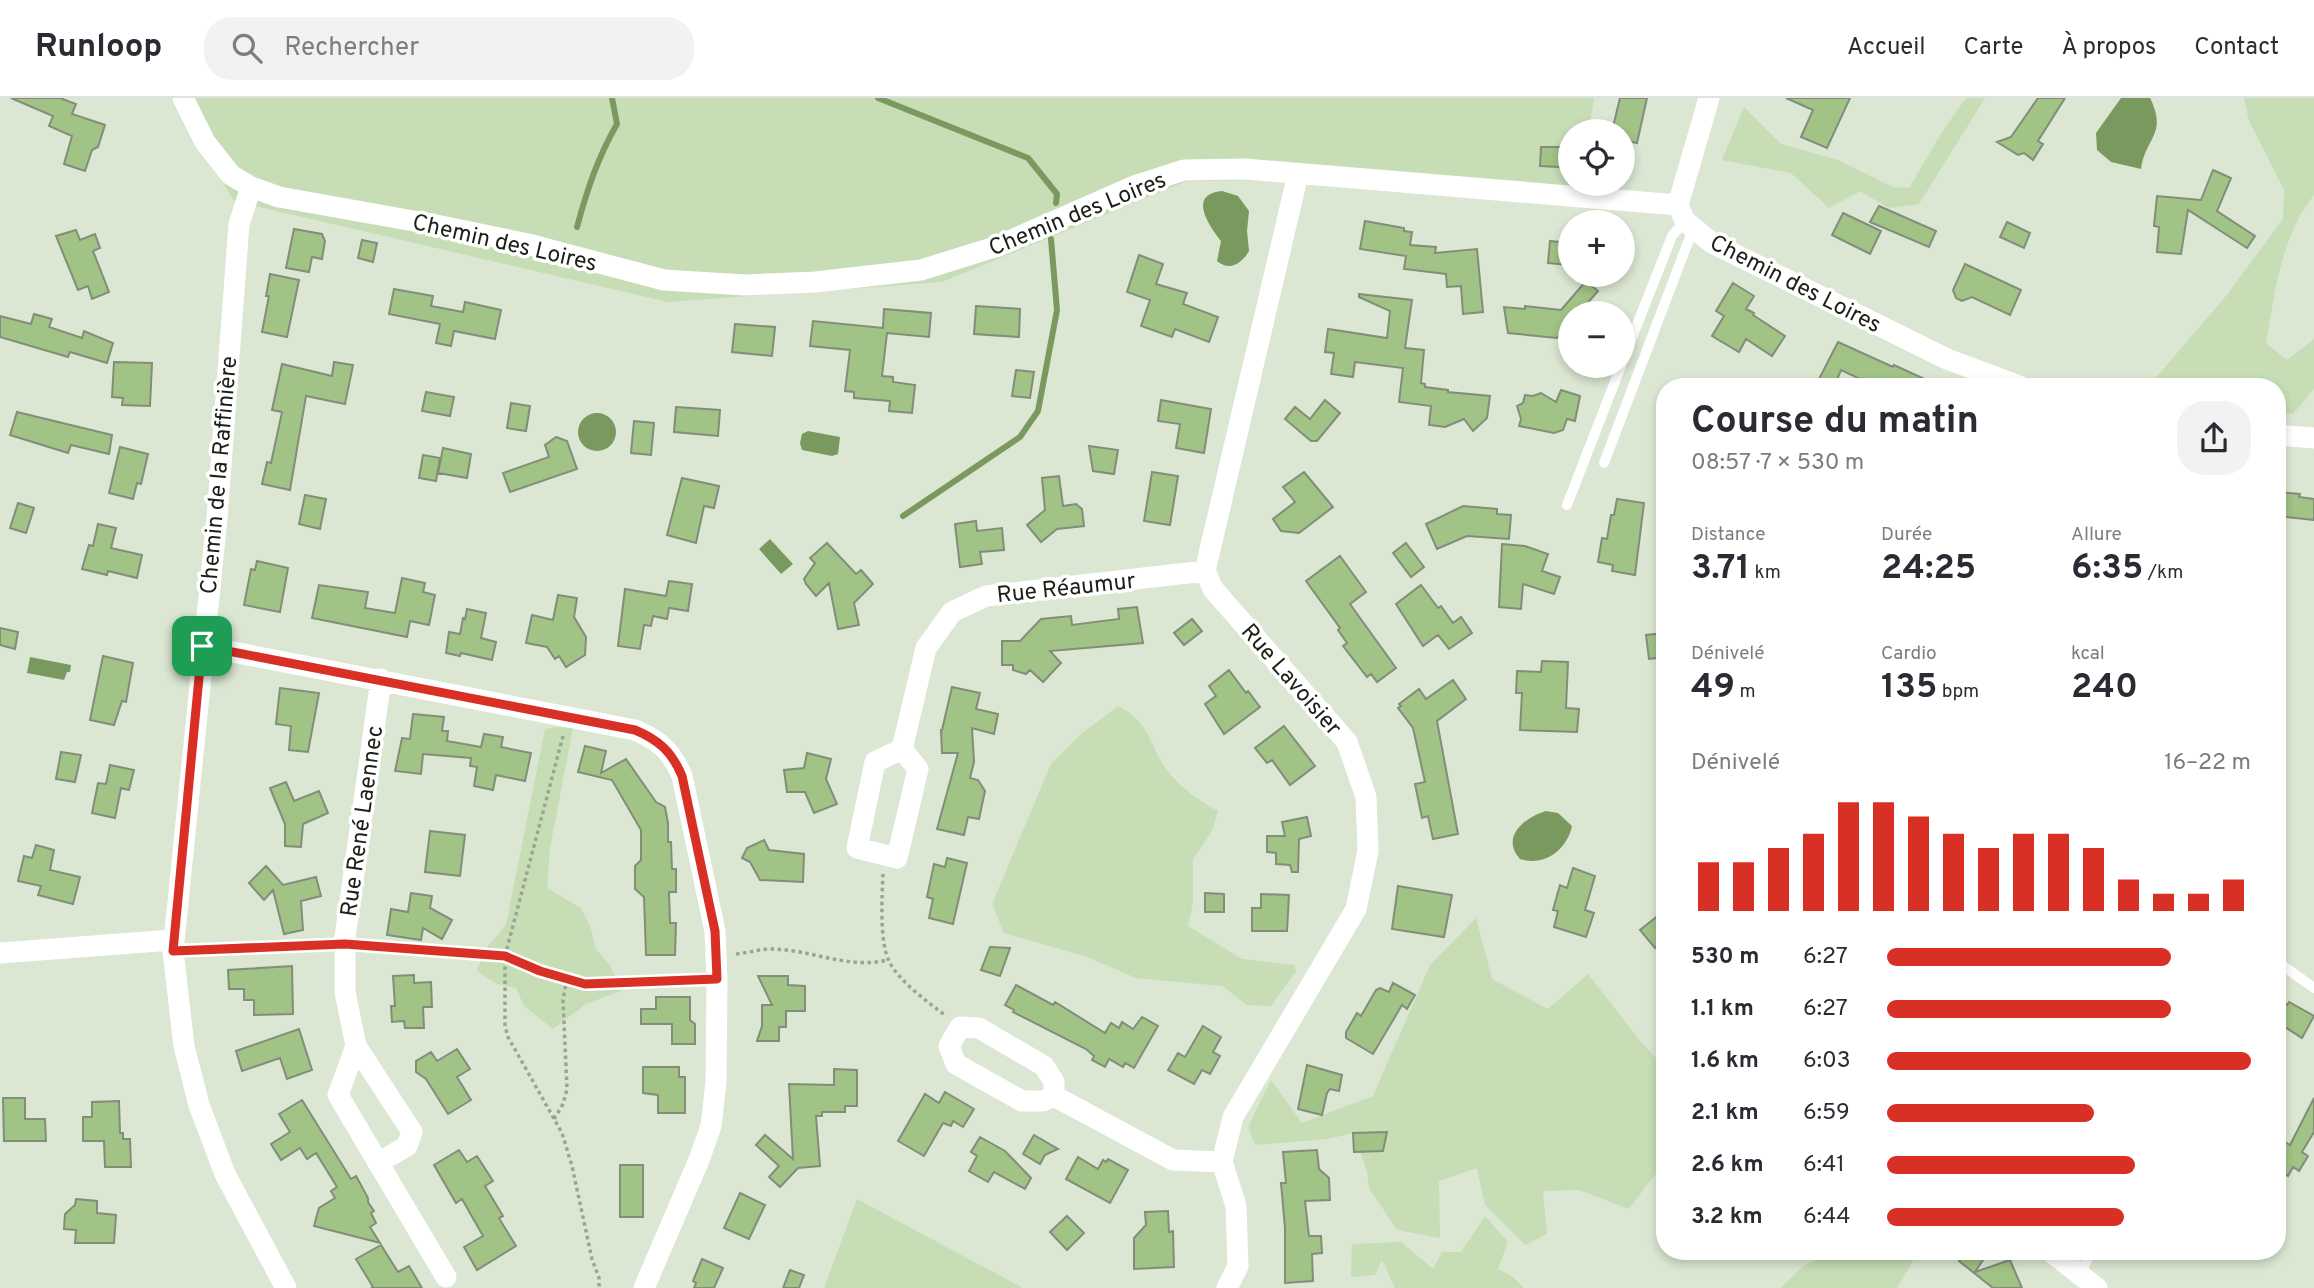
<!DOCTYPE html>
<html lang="fr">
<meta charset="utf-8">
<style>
body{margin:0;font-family:Overpass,sans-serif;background:#f2f2f3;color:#2b2b33;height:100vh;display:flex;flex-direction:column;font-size:26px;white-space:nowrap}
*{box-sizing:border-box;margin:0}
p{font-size:23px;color:#7c7c81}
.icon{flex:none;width:38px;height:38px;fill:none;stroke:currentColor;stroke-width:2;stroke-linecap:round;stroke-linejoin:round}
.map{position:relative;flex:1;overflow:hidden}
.panel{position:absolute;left:1656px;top:280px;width:630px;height:882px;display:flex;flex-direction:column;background:#fff;border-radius:28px;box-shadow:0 4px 10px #0003}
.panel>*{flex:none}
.controls{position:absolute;left:1558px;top:21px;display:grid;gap:14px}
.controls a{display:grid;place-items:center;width:77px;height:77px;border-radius:50%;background:#fff;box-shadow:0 4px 10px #0003;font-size:35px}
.pin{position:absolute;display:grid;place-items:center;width:60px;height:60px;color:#fff;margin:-30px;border-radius:14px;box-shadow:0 4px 10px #0006}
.round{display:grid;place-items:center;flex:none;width:74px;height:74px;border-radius:28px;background:#f2f2f3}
.summary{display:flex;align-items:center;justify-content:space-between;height:119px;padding:0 35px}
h1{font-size:38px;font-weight:700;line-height:52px}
.figures{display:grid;grid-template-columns:repeat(3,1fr);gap:10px;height:119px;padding:7px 35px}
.figures div{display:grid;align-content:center}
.figures b{font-size:35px;font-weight:700}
.figures small{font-size:19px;font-weight:400}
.figures p{font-size:19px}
.chart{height:196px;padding:14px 35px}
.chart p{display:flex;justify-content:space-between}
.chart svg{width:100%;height:126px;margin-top:7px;stroke:#d93025;stroke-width:6}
ul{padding:0 35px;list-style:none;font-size:23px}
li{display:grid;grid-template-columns:112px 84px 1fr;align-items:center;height:52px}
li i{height:18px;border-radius:9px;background:#d93025}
header{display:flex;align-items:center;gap:42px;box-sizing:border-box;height:98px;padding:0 35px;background:#fff;border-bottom:2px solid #e1e1e2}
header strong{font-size:33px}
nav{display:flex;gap:38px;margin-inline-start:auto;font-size:24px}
.search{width:490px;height:63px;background:#f2f2f3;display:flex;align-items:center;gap:18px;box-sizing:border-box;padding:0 24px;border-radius:28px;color:#7c7c81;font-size:26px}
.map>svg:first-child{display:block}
.green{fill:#c6ddb5}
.water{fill:#79995e}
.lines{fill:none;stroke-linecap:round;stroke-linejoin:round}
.stream{stroke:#79995e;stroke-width:6}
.building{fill:#a1c385;stroke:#828d7a;stroke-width:2}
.path{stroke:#9aa493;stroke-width:3.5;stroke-dasharray:3.5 3.5;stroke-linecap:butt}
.service{stroke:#fff;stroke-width:10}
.minor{stroke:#fff;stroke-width:21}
.route-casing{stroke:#fff;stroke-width:14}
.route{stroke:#d93025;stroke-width:9}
.labels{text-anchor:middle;stroke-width:7;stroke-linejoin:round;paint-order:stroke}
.street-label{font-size:23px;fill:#1c2019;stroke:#fff}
</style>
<header>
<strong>Runloop</strong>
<div class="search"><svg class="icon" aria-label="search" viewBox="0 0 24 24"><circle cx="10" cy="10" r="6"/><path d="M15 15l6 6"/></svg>Rechercher</div>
<nav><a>Accueil</a><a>Carte</a><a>À propos</a><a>Contact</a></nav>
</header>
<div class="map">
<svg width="2314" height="1190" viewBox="0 0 2314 1190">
<rect width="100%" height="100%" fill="#dbe7d2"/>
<path class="green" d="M172,0H1594L1589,33H1570V86H1582L1580,99L1268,82L1187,83L942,184L668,204L234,103Z
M1966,0H1985L1919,106L1889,110L1860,93L1829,110L1791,75L1722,62L1744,9L1781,46L1838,62L1893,89L1909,90L1944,31Z
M2244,0H2314V97C2281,138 2275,194 2266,245L2287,262L2314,241V291L2293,316L2277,314V289H2148L2226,198L2283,121L2284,92L2249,23Z
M1118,608C1153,626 1148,649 1170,676C1184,692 1199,703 1218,713L1212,733L1193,761V805L1188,828L1242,861L1294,867L1296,873L1271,908L1247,907L1222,888L1136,880L1087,859L1004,835L992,806L1051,666L1081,636Z
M556,629L573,630L550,750L547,790L581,810L590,828L596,851L609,866L623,892L586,906L553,931L524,908L516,890L497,886L477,873L485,851L506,827L545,631Z
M1476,820L1492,881L1548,911L1588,876L1637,939L1660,965L1664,961V1088L1655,1076L1629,1111L1579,1092L1543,1093L1547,1136L1525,1147L1485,1107L1477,1070L1439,1083L1440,1140L1397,1132L1369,1090L1367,1073L1353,1035L1328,1041L1255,1047L1248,1029L1271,982L1302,1025L1373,998L1430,867Z
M857,1101L1023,1190H824Z
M1485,1118L1508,1144L1498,1171L1512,1178L1524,1190H1395L1382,1162L1375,1177L1351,1179L1352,1146L1401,1144L1433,1171L1442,1154H1461Z
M1831,1153H1919L1897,1190H1781L1802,1169Z"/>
<path class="water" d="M2121,0H2150C2168,36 2145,40 2141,71L2111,64L2097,52L2096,35Z
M1222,93L1238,98L1249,113L1247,133L1249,153C1242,165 1230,174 1217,163L1221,143C1209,128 1187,96 1222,93Z
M578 334a19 19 0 1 1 38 0a19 19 0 1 1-38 0Z
M808,333L840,339L838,356L832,358L802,352L800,345L802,336Z
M770,441L793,466L781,476L759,451Z
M30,559L71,567L70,574H67L64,582L27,575Z
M1546,713L1558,715L1572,728C1567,752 1544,769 1520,761C1500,739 1525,719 1546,713Z"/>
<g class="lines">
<path class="stream" d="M878,0L1028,60L1057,96L1056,105
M577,129C587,92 598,59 617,26L612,0
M903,418L1020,339L1038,313L1057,212L1051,141"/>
</g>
<path class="building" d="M11,0H60L76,6L72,16L105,27L98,49L92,52L85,73L64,66L72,38L49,28L53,18Z
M1620,0H1647L1637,45L1622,42V33H1612Z
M1786,0H1850L1827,50L1801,39L1813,12Z
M2038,0H2065L2038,43L2043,46L2033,62L2024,55L2018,57L1997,44L2011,39Z
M1541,49H1561L1560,69L1540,68Z
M2213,72L2231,80L2217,113L2255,138L2247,150L2188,112L2181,156L2157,154L2159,129L2154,128L2157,98L2201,102Z
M1879,108L1936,133L1929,149L1870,124Z
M1843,115L1881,133L1870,156L1832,137Z
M1365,123L1404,130V133L1412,134L1410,147L1436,149L1435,155L1477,151L1483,214L1463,216L1461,188L1447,189L1446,176L1404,171L1406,158L1360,151Z
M2007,124L2030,135L2024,150L2000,139Z
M294,131L322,136L325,143L322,161L312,159L309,174L286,170Z
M76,132L80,142L95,136L100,150L93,153L109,194L92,201L88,188L78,192L56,138Z
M362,142L377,145L373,164L358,160Z
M1550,143L1570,145V167L1548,165Z
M1139,157L1163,166L1156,186L1187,195L1183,206L1218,219L1209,244L1175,231L1172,239L1141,228L1150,202L1127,194Z
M1965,166L2021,192L2010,217L1972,199L1962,203L1956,200L1953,192Z
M270,176L299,182L287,239L262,234L269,198H266Z
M1586,183L1598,193L1579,215H1570V225L1557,240L1508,235L1504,209L1525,211V208L1561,212Z
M1733,185L1754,198L1746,211L1754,215L1753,217L1785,238L1772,258L1746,241L1739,254L1712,238L1724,218L1716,213Z
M394,191L433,198L431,208L463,214L465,204L501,212L495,241L454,233L451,248L436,245L440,226L389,216Z
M1359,196L1412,202L1405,250L1424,252L1421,285L1425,286V289L1448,292V294L1490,298L1487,320L1473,333L1464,321L1445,329L1429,327L1431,308L1399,304L1403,270L1355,264L1353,279L1331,276L1334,255L1325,254L1328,231L1387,240L1390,213L1359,199Z
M976,208L1020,211L1019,239L974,236Z
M884,211L931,215L929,239L887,235L882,278L893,279V284L915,287L912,315L889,313L890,303L854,300V294L845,293L850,252L810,248L813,223L883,230Z
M34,216L52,221L49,229L82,240L84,233L113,245L107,265L70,254L68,259L0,239V218L31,226Z
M735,226L775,229L772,258L732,254Z
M1838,244L1893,269L1894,267L1942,289H1877L1841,272L1834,289H1815Z
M114,264L152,265L150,308L122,307L123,300L112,299Z
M334,264L353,267L345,306L306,298L290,392L262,386L267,364L271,365L282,314L272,312L282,266L332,278Z
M1016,272L1034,274L1030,300L1012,298Z
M1561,292L1580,298L1575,323L1567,321L1563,332L1554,335L1519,328L1521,321L1517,308L1523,305L1525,297L1533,298L1541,295L1556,304Z
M426,294L454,299L450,318L422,313Z
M1161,302L1211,311L1204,355L1176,350L1180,326L1158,323Z
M1325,302L1340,315L1317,343H1311L1285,321L1295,309L1310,321Z
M511,305L530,308L526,333L507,330Z
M676,309L720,312L718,338L674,334Z
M17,314L112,337L109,356L71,347L68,355L10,337Z
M634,323L654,325L651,357L631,355Z
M556,339L567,343L577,371L510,394L503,375L549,359L545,347Z
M1089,348L1118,352L1114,376L1093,373Z
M120,349L148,356L141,386L137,385L133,401L109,395Z
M443,350L471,356L467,380L438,375Z
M423,357L440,360L436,383L419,380Z
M1152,374L1178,378L1170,427L1144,423Z
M1304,374L1333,409L1299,435L1281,433L1273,421L1295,404L1283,389Z
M1059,378L1063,408L1076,406L1082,411L1084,428L1057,431L1041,444L1027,427L1045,412L1042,380Z
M682,380L719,388L714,410L704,408L696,445L667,437Z
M2277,394L2300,396L2299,399L2314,401V422L2277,418Z
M305,397L326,401L320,431L299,426Z
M1617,401L1644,405L1635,477L1612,473L1613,467L1598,464L1602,440L1607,441L1611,417H1614Z
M18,405L34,410L26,435L10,430Z
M1463,408L1497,411V416L1511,417L1509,441L1467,438L1437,451L1426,426Z
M976,423L977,433L1002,430L1004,452L980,454L982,466L960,469L955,426Z
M98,426L116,430L111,450L142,457L137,480L108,473L107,477L82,471L89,447L93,448Z
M827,445L856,476L861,472L873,486L854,505L859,527L838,531L829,485L816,498L806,486L804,481L815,465L810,460Z
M1406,445L1424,469L1411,479L1393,455Z
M1502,446L1525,448L1548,456L1542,473L1560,479L1554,496L1523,486L1521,511L1499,509Z
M1340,458L1366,494L1350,506L1396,570L1377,584L1371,576L1367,579L1343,548L1347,545L1338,532L1340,530L1306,483Z
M257,463L288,470L280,514L244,507L251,471L255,472Z
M402,480L425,485L423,494L435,497L429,527L410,523L407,539L312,520L319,487L368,494L365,510L395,515Z
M669,483L692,486L688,513L669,510L667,521L653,518L651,528L644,527L640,551L618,548L625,491L666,498Z
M1421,487L1438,510L1441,508L1453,525L1461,519L1472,535L1449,551L1438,537L1423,548L1396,506Z
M558,497L577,500L574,519L586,539L585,557L566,569L559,558L555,561L547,549L526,545L532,517L553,522Z
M1137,509L1143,545L1050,553L1061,565L1043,584L1030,572L1026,576L1013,572V567H1002V543H1020L1041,521L1071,518L1072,527L1119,521L1118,511Z
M467,511L486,515L481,540L496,544L492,562L461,555L460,558L446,555L449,534L460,536L463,520L465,521Z
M1192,521L1202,533L1184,547L1174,535Z
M0,530L18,534L15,551L0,547Z
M1664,535V559L1649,561L1646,537Z
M103,558L133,565L126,604L122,603L114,627L90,622Z
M1542,563L1568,564L1566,610L1579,611L1577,634L1520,632L1522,595H1516L1517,573L1541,574Z
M1229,572L1246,595L1248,593L1260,609L1224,636L1205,606L1216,598L1209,588Z
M1453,582L1466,601L1437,623L1458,736L1433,741L1428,718L1422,720L1415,686L1425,684L1413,630L1398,610L1401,608L1399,606L1419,591L1426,601Z
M952,589L980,595L976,611L998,616L994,636L972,630L974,664L970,680L978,682L985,693L979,721L968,719L964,737L937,731L958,655H942L941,632H942Z
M280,590L319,595L308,654L289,652L291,628L276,626Z
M413,616L444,619L442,633H448L447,643L481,649L484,636L503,639L501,649L531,655L525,683L496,677L493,692L474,688L477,669L470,668L471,660L423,656L421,676L395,673L402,640L410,641Z
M1284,628L1315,668L1290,687L1272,662L1267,665L1255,650Z
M585,648L606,653L601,675L626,661L656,704L665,709L668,725V744H671L672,771H676V794H669L670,825H676L675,857H646L644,799L635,791V768L641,762V732L612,682L578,674Z
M61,654L81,657L75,684L56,681Z
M807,655L831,661L826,681L837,706L814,715L805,694H787L784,672L804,670Z
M110,667L134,672L129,692L121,690L115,720L92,715L98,685L106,686Z
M286,684L294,703L319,693L328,715L303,726L301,749L285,748V726L270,690Z
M1307,719L1311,738L1299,741L1298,774H1292L1290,767L1276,766V755L1267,754V738H1285L1282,724Z
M430,733L465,737L460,778L425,774Z
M764,742L769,752L804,756L803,784L760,782L750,764L742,760L747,750Z
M36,747L54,752L50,772L80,779L73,806L38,797L41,788L18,783L24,758L32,760Z
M947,760L967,765L953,826L929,820L933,801L927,799L934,766L945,769Z
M266,768L283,787L316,779L321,798L301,803L303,832L284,836L273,792L264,802L249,785Z
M1573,770L1595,778L1585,812L1594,815L1586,839L1554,829L1558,813L1553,812L1560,787L1567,790Z
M1398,788L1452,797L1444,839L1392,831Z
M411,795L432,798L430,810L452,822L442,841L423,830L421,842L387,837L391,811L408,814Z
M1205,795L1224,796V814H1205Z
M1261,796L1289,797L1287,833H1252V810H1261Z
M1664,813V842L1655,850L1640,832Z
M990,849L1010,850L1000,878L981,872Z
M292,868L293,916L254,917V902H244V891H229L228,872Z
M414,877V885L431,884L432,909H423L424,930H405L404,923L392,924L391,908H395L393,878Z
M758,878H788V887L805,888V913H786V929H779V943H757L762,928V907H772Z
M1393,885L1415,897L1407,911L1402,907L1373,956L1346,940V934L1357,915L1361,918L1376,892L1380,890L1389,894Z
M1016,887L1053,907L1055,904L1105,935L1111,925L1119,930L1122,924L1133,931L1142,919L1158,928L1134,970L1125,965L1123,969L1109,961L1105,969L1092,962L1094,958L1086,951L1013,914L1014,912L1005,907Z
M656,899H690V922L695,926V946H672V926H641V911H656Z
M2277,901L2287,907L2289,904L2314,918L2302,940L2277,924Z
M1203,928L1221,939L1213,954L1220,958L1210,976L1202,972L1194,986L1168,972L1178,955L1185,959Z
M299,931L312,972L287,981L280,960L242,973L236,953Z
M457,951L470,971L457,979L471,1002L448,1016L426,981L416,974V963L431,954L437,963Z
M1307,967L1342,977L1339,993L1330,991L1327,995L1322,1017L1298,1011Z
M643,969H679V979H685V1015H658V997L643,995Z
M834,971L857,972V1008H845V1014H822V1018H816L820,1068L798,1070L780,1089L769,1079L779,1068L756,1047L765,1037L793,1061L789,986L834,987Z
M945,994L974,1011L963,1029L953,1023L951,1028L943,1025L924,1058L898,1043L925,996L939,1005Z
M3,1000H25V1021H45L46,1043H4Z
M2314,1000V1034L2302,1054L2308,1058L2299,1073L2293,1069L2288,1078L2277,1071L2282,1062L2277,1059V1053L2283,1043L2290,1047Z
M302,1002L351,1081L356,1078L368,1100V1104L374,1113L371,1115L376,1125L370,1129L380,1145L314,1128L319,1110L335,1100L331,1093L337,1089L316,1055L307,1061L300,1050L281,1062L271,1046L290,1034L279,1016Z
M119,1003L120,1035H123V1041H130L131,1069H105L104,1043H83V1019H92V1004Z
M1387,1034L1383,1053L1354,1054L1353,1035Z
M1034,1037L1058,1051L1045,1057L1040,1066L1023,1056Z
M980,1039L1005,1053L1031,1080L1025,1091L994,1074L988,1084L969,1073L977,1058L971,1054Z
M459,1052L467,1064L477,1058L493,1083L485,1088L503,1118L499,1120L516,1148L477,1172L464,1149L483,1138L462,1101L456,1105L434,1067Z
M1317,1052L1319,1071L1329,1080L1330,1102L1305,1103L1309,1138H1321L1322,1155L1312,1156L1313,1183L1285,1185V1130L1281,1085H1286L1283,1054Z
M1078,1059L1098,1071L1103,1062L1106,1064L1108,1061L1128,1072L1110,1105L1066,1081Z
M620,1067H643V1119H620Z
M740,1095L765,1107L749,1141L724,1130Z
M76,1101L97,1103V1115L116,1117L114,1145H75L76,1132L64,1131L65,1116L75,1107Z
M1168,1113L1169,1134L1173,1133L1174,1169L1134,1171V1140L1146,1127L1145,1114Z
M1067,1118L1084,1135L1067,1152L1050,1134Z
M381,1147L398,1174L409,1168L422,1190H371L373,1189L356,1161Z
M1966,1153H1989L1975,1174L2010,1162L2022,1190H1993L1959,1163Z
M702,1161L723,1170L714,1190H694L696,1185L693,1183Z
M790,1172L804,1177L799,1190H783Z"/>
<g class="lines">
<path class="path" d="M563,638L505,858V928L508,939L562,1035L572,1068L592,1161L599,1180V1190
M883,776C882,798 879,846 890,865C900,884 929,905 946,918
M363,847L505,858L540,873L585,885L697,882
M192,852L324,845
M736,856C747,855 757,852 768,851C807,850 849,872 887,862
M554,1021L563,1006L567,991L563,902L567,880"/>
<path class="service" d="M1622,265L1672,138L1685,123
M1604,365L1693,131
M1567,407L1621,268
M2277,860L2279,865L2314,890
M2079,1177L2092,1153"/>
<path class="minor" d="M183,0L205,44L231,77L251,89L279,99L436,127L528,146L664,182L745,187L815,184L921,172L998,148L1134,88L1184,72L1245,71L1678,107L1685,123L1712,145L1947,261L2022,289
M251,89L239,126L217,420L173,853L184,948L199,1007L225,1076L286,1190
M1678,107L1709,0
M2277,337L2314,340
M202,548L635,632C659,642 672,654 682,678L715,833L717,881L716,984L711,1028L699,1062L644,1190
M902,651L918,671L897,760L857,750L875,664L902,651L926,550L952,514L986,498L1205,473
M0,855L172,842
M356,948L338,997L446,1179
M1054,998L1043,1003H1022L956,966L949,948L960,929L979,930L1044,968L1054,984V998L1173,1062L1222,1064
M378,1065L407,1048L412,1034L356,948L345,894V839L381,581
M2050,1153L2097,1190
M1227,1190L1238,1168L1236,1108L1222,1064L1233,1019L1356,811L1368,753L1366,699L1347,644L1213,491L1205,473L1298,76"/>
</g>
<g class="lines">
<defs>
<path id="route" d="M202,548L635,632C659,642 672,654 682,678L715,833L717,881L585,886L540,873L505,858L345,846L173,853Z"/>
</defs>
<use href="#route" class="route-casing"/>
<use href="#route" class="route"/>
</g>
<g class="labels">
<g class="street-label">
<text transform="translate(1077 115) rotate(-22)" y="8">Chemin des Loires</text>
<text transform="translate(505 144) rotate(13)" y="8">Chemin des Loires</text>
<text transform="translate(1796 185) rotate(27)" y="8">Chemin des Loires</text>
<text transform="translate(218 377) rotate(-85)" y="8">Chemin de la Raffinière</text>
<text transform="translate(1066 489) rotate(-6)" y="8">Rue Réaumur</text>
<text transform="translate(1292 581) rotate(49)" y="8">Rue Lavoisier</text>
<text transform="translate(361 723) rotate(-82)" y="8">Rue René Laennec</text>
</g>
</g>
</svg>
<div class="controls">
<a><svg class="icon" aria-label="locate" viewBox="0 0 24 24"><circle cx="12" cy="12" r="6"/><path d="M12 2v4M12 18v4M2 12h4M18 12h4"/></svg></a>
<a>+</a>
<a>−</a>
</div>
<div class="pin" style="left:202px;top:548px;background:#1e9e55"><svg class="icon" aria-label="arrive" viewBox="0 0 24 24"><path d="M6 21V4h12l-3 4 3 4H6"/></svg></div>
<section class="panel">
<div class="summary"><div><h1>Course du matin</h1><p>08:57 · 7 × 530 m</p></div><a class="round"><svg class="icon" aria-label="share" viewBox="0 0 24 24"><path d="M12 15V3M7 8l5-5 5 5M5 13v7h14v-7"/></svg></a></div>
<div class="figures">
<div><p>Distance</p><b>3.71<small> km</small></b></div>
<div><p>Durée</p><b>24:25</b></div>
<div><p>Allure</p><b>6:35<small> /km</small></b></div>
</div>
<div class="figures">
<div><p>Dénivelé</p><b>49<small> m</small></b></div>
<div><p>Cardio</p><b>135<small> bpm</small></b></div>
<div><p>kcal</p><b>240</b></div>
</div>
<div class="chart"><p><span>Dénivelé</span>16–22 m</p>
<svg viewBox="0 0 160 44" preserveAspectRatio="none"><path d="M5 44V27M15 44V27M25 44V22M35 44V17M45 44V6M55 44V6M65 44V11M75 44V17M85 44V22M95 44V17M105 44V17M115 44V22M125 44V33M135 44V38M145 44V38M155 44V33"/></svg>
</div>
<ul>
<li><b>530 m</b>6:27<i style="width:78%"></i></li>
<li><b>1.1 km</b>6:27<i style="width:78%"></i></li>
<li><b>1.6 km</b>6:03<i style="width:100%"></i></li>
<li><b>2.1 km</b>6:59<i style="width:57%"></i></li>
<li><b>2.6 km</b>6:41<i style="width:68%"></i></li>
<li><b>3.2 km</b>6:44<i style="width:65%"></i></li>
</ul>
</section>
</div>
